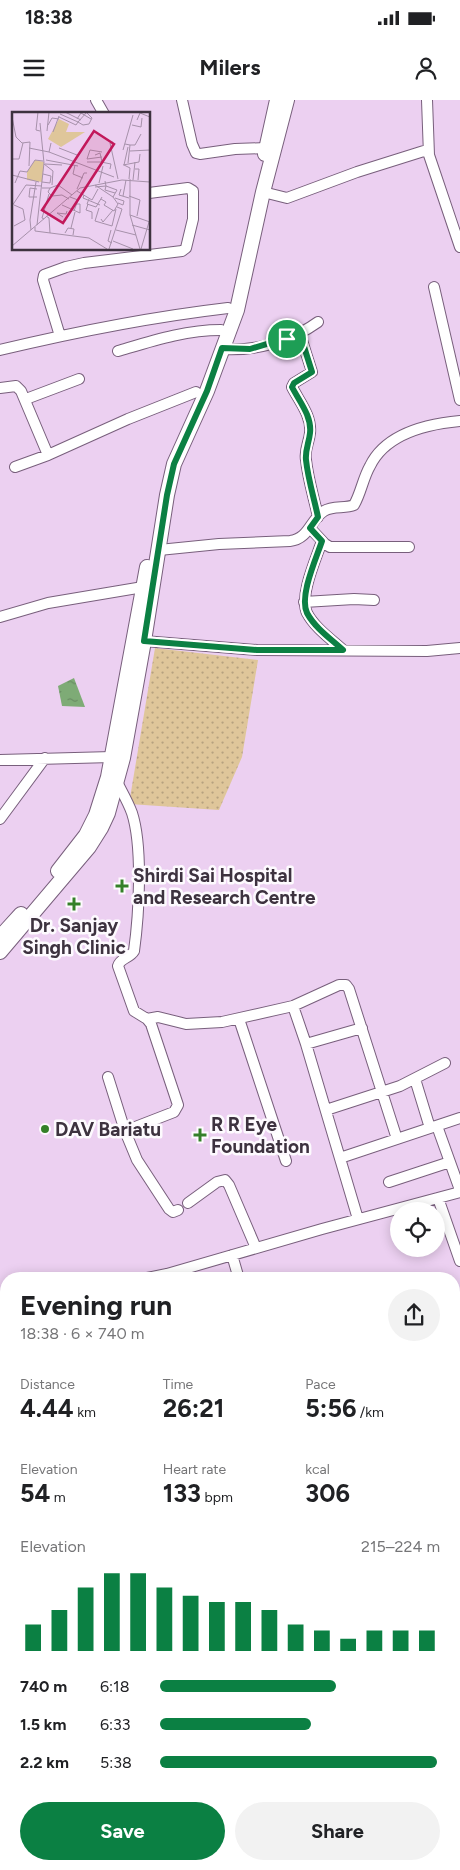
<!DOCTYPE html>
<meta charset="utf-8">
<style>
body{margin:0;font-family:Figtree,sans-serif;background:#f2f2f2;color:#202124;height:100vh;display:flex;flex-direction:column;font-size:19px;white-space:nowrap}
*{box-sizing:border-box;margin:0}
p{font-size:16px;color:#757577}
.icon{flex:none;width:28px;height:28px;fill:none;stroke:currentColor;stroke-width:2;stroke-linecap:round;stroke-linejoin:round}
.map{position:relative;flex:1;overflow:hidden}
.sheet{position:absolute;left:0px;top:1172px;width:460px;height:598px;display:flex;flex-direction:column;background:#fff;border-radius:20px 20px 0 0;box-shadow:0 2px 12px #0003}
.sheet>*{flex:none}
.tools{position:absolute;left:390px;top:1102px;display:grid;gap:10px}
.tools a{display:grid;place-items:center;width:55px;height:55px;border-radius:50%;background:#fff;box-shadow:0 2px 12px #0003;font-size:25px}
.pin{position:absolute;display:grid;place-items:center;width:42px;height:42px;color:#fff;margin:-21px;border:2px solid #fff;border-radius:50%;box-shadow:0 1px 5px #0007}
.round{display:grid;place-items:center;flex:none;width:52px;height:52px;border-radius:26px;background:#f2f2f2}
.summary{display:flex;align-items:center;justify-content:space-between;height:85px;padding:0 20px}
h1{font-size:28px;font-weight:700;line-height:38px}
.stats{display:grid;grid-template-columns:repeat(3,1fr);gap:8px;height:85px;padding:5px 20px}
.stats div{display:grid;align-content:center}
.stats b{font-size:25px;font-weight:700}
.stats small{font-size:14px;font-weight:400}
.stats p{font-size:14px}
.chart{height:140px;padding:10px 20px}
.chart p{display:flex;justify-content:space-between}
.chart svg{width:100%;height:90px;margin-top:5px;stroke:#0b8043;stroke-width:6}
.primary-button{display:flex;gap:10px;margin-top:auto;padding:10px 20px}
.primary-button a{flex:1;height:58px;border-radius:30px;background:#0b8043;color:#fff;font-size:20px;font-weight:700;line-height:58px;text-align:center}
.primary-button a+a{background:#f2f2f2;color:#202124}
ul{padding:0 20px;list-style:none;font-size:16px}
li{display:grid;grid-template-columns:80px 60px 1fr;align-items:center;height:38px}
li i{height:12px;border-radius:6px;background:#0b8043}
.status{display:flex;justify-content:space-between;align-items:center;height:35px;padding:0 25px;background:#fff;direction:ltr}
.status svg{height:14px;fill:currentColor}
header{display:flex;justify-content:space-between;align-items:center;height:65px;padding:0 20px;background:#fff;font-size:22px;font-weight:700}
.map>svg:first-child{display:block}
.park{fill:url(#park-dots)}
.water{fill:url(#water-ripples)}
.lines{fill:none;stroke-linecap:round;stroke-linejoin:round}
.minor-casing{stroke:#785f7c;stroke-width:12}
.secondary-casing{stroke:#785f7c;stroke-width:16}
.minor{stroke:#fff;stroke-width:10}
.secondary{stroke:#fff;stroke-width:14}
.route-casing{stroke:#fff;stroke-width:10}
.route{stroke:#0b8043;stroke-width:6}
.poi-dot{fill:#348029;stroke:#fdfafe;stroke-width:2}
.labels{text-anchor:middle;stroke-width:5;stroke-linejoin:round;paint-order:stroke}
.poi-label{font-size:19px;font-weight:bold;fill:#3d323f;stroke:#fdfafe;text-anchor:start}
.inset-road{fill:none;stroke:#a691aa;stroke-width:1}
.view{fill:#c2185b;fill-opacity:0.15;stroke:#c2185b;stroke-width:2.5}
.inset-edge{fill:none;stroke:#3d323f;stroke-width:2.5}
</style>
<div class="status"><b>18:38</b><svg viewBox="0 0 49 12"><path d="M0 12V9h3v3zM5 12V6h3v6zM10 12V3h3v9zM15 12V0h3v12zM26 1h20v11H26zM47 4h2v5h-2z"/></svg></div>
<header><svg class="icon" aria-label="menu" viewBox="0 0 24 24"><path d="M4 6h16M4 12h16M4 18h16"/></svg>Milers<svg class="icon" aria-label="person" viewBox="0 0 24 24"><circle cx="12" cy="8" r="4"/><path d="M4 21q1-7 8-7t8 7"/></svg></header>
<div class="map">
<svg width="460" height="1770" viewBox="0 0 460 1770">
<defs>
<pattern id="park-dots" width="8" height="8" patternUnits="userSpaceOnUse" patternTransform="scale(1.25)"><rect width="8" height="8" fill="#dfc69a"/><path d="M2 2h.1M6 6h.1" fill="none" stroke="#b6a17f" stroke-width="1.8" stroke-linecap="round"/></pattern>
<pattern id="water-ripples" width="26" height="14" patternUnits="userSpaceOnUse" patternTransform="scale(1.25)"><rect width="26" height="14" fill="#7eab76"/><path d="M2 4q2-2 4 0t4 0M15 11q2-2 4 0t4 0" fill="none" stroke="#688c62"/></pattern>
</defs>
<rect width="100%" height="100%" fill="#ecd0f1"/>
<path class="park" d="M155,548L258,560L242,657L219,710L129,704Z"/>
<path class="water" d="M74,578L85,607L62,606L58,586Z"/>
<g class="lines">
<defs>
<path id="minor" d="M96,0L104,14
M182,0L192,44L196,53L200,54L235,49L266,48
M427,0L429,55L460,147
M263,92L287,98L357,72L427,50
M434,187L460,300
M300,234L312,272L294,283L292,287C299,301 312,316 310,333C309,343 304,350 306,360C308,379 314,398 318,417
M60,236L43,180L44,175L66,167L84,163L182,151L186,148L193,119V91L188,88L149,93
M222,249C256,251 290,242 318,222
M0,250C75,232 151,217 228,208
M118,251C152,241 185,230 221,230
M0,288L16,286L21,291L48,355L128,319L196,292
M26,299L79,279
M15,367L48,355
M310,428L325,444L330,447H409
M322,441C316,459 299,496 307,513C315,528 331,539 343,550
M159,450L219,444L290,441C309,439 310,420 324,411C333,405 345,409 354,405C361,393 363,378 370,366C386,333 427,324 460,321
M304,502L354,499L374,500
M0,517L48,503L149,486
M144,541L257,550L427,551L460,548
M0,660L112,657
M117,682C122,692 128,702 132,713C143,747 139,815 134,851C130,858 120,858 118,866L134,911L147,919L151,924L178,1005L174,1012L125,1031
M0,719L45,658
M293,906L306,944L358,1119
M147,919L158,917L186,924L222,922L293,906L339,885H346L349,889L397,1039
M239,919L286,1061
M306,944L362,928
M108,977L125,1031L137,1060L169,1109L173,1112L178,1110
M415,979L430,1028
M326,1010L400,986L445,963
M437,1026L460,1090
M340,1058L460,1018
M389,1082L450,1062
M438,1098L460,1161
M188,1103L217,1082L225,1080L229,1085L256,1148
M232,1155L239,1179
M142,1179L167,1174L322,1129L460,1092
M0,1207L6,1206
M454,1227L460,1221
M454,1268L460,1291
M0,1285L6,1303
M0,1353L6,1351
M6,1450L2,1455L6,1462
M0,1673L6,1678
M60,1770L66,1764"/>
<path id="secondary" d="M265,54L277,0
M58,771L86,735L96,715L108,677L147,467
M0,837L21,814
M0,852L89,747L101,728L108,713L123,658L144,541L167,395L174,364L207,291L237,210L263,92L287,0"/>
</defs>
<use href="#minor" class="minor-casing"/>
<use href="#secondary" class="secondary-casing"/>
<use href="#minor" class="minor"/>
<use href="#secondary" class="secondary"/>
</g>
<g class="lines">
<defs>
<path id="route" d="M300,234L312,272L294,283L292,287C299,301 312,316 310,333C309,343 305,350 306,360C308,379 314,398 318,417L310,428L322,441C316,459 299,496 307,513C315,528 331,539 343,550H257L144,541L167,395L174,364L207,291L222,248L250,249Z"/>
</defs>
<use href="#route" class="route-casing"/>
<use href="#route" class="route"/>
</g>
<g class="poi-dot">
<path d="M119.5 778.5h5v5h5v5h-5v5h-5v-5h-5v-5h5z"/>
<path d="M71.5 796.5h5v5h5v5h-5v5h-5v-5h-5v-5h5z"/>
<circle cx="45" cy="1029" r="5"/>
<path d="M197.5 1027.5h5v5h5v5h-5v5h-5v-5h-5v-5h5z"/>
</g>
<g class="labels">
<g class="poi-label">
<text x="133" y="782">Shirdi Sai Hospital<tspan x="133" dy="22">and Research Centre</tspan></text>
<text x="74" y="832" text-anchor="middle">Dr. Sanjay<tspan x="74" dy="22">Singh Clinic</tspan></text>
<text x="211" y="1031">R R Eye<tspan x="211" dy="22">Foundation</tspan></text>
<text x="55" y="1036">DAV Bariatu</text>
</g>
</g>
<g transform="translate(12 12)">
<rect width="138" height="138" fill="#ecd0f1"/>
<path d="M47,7L57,12L54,20H73L49,35L36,27ZM23,48L32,50L30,70L15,68V60Z" fill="#dfc69a"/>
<path class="inset-road" d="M26,0L24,18L28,19M53,0L69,8M48,2L66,10L75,0M0,5L4,25L10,31L18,30L17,54M47,5L64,13L66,10M65,7L69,1L79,7M125,8L128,1L138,5M66,10L71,13L77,12L80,6L75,1M36,13L40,6L47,7M120,13L129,15L130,6M35,19L37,0M41,20L47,4M101,30L98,31L106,67M113,32L118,33L116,51M118,33H123L129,22M116,35L112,53L118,56L117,67M17,36L37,40L39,31M47,36L65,43M111,38L121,3M118,39L138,38M37,40L102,65M90,45L75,47L78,38L90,40M0,47H7L11,31M34,48L66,54M75,50H90L88,41L83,43M89,50L99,52L98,57M32,52L41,59L40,73M33,52L50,53M63,53L61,62L71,66M111,53L127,50L128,42M123,57H127L126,68M0,63L27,70M118,67V103L128,137M121,68L123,50M30,70L38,71L39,64L31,62M3,71L8,59L15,60L23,48L31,49M87,71L91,54M83,73L101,85L105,78L94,74L93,69M83,75L94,74L93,78L103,81M30,76H38L36,80L40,84L50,83L57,87M38,76L46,73L60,83M65,77L72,61H75M109,77L107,83L117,86M65,79L80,88L86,77M72,83L71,86L88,93M111,84L114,68M117,84L128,88L125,104M25,85H17L18,76L25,77M58,85L66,88L62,99M103,86L112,89L111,93L106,91M77,87L75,92L84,95L90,85M89,87L94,90L92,93L102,99L106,92L101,85M76,92L74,98L80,100V107M2,93L11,97L13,108L2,114M50,93L68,101V92H65M0,94L14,73L30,74M87,96L83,109L100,114L104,97M118,103L138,110M34,104L37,106L38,121M51,105L45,101L54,102L55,99M32,107L30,106L37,82M89,107L91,110L101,98M25,113L32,51L28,11M120,113L138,118M23,115V119L77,126L95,137M59,116L63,100M19,118L18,108L24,70M99,118L96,129L100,131M104,118L124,123M53,121L56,116L62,117L61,123M101,129L121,137M0,134L68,76L110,68L138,70M97,137L110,97L105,95M129,137L137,110"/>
<path class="view" d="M82,19L102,32L51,111L30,98Z"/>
<rect width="138" height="138" class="inset-edge"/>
</g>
</svg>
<div class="tools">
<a><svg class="icon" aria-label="locate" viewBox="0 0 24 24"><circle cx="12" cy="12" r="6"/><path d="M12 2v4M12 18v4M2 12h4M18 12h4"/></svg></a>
</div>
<div class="pin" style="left:287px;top:239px;background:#1e9e55"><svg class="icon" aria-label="arrive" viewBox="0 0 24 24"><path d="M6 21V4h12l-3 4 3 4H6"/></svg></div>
<section class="sheet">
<div class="summary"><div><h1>Evening run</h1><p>18:38 · 6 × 740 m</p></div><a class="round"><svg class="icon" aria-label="share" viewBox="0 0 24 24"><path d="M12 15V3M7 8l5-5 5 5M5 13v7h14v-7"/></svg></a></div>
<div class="stats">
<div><p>Distance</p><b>4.44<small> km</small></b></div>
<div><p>Time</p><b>26:21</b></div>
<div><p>Pace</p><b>5:56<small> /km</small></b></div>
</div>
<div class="stats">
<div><p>Elevation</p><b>54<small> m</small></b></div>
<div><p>Heart rate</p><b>133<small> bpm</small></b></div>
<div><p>kcal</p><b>306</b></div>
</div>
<div class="chart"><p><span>Elevation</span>215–224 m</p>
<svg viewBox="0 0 160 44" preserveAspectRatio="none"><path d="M5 44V31M15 44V24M25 44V13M35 44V6M45 44V6M55 44V13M65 44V17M75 44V20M85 44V20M95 44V24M105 44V31M115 44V34M125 44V38M135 44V34M145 44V34M155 44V34"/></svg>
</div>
<ul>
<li><b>740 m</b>6:18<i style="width:63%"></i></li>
<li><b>1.5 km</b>6:33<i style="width:54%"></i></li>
<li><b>2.2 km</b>5:38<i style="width:99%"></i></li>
</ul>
<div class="primary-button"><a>Save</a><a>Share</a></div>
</section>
</div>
